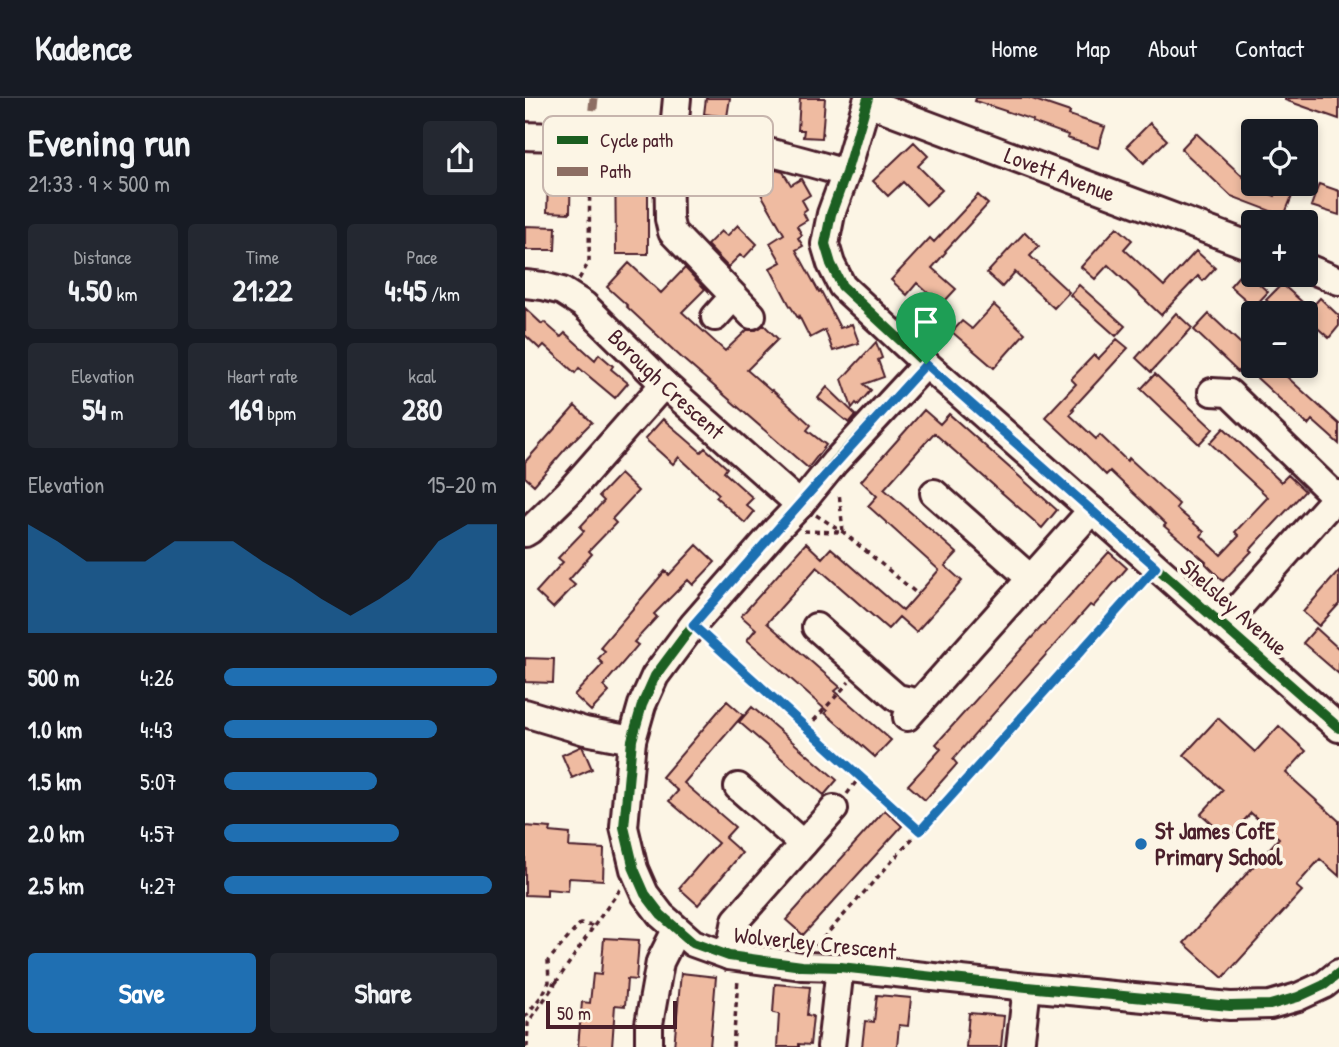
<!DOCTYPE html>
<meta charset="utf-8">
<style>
body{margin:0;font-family:"Patrick Hand",sans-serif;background:#242831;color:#f1f3f6;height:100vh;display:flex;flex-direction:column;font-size:26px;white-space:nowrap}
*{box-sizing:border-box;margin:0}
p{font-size:23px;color:#9ea1a6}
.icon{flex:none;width:38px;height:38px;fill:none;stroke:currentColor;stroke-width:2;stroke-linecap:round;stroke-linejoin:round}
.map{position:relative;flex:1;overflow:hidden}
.sheet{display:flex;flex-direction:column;background:#171b24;width:525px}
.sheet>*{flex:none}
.tools{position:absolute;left:716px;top:21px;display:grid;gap:14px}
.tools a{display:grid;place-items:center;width:77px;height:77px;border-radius:7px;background:#171b24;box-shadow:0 4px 10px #0003;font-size:35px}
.scale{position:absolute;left:21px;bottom:18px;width:131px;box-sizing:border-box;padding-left:7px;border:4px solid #4a1f2b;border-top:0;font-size:19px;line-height:24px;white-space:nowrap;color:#4a1f2b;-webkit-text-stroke:5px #fcf5e5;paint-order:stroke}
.pin{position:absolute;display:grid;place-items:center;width:60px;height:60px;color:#fff;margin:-72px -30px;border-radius:50% 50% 50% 0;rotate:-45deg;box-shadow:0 0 7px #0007}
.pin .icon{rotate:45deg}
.round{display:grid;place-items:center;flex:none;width:74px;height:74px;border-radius:7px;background:#242831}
.summary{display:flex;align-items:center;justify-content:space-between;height:119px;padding:0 28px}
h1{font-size:38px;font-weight:700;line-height:52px}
.metrics{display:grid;grid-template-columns:repeat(3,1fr);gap:10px;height:119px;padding:7px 28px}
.metrics div{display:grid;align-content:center;border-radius:7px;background:#242831;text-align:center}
.metrics b{font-size:30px;font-weight:700}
.metrics small{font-size:19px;font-weight:400}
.metrics p{font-size:19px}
.chart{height:196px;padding:14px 28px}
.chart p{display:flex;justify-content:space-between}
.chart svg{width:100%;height:126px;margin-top:7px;fill:#1f6fb2;opacity:.7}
.button{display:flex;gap:14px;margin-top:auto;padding:14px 28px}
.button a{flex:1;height:80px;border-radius:7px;background:#1f6fb2;color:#fff;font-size:28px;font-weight:700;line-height:80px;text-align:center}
.button a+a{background:#242831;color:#f1f3f6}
ul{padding:0 28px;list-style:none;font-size:23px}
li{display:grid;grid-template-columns:112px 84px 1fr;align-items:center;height:52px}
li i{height:18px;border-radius:9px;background:#1f6fb2}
header{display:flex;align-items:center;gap:42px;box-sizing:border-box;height:98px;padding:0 35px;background:#171b24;border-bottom:2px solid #363941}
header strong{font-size:33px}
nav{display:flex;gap:38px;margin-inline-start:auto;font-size:24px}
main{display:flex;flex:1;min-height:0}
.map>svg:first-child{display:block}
.building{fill:#efbba1;stroke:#4a1f2b;stroke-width:2}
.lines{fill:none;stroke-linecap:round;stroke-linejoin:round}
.minor-casing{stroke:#4a1f2b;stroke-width:32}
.path{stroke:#4a1f2b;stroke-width:3.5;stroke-dasharray:5 5;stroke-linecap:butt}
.minor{stroke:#fcf5e5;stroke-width:26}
.quiet{stroke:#8d6e63;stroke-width:9;stroke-dasharray:18 9;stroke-linecap:butt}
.cycleway-casing{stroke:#fcf5e5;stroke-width:15}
.cycleway{stroke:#1b5e20;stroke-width:10}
.route-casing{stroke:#fff;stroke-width:14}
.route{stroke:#1f6fb2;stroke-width:9}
.poi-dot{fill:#1f6fb2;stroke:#fcf5e5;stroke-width:2.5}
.labels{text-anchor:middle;stroke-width:7;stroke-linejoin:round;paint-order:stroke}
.street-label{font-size:23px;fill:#4a1f2b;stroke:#fcf5e5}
.poi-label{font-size:23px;font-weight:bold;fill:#4a1f2b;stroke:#fcf5e5;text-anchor:start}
.key{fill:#fcf5e5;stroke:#c7b5ad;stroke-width:2}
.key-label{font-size:19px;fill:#4a1f2b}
</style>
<header>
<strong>Kadence</strong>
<nav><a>Home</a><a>Map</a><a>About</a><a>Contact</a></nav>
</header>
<main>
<section class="sheet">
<div class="summary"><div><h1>Evening run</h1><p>21:33 · 9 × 500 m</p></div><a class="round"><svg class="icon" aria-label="share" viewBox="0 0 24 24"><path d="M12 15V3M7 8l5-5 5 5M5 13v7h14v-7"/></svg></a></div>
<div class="metrics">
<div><p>Distance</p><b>4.50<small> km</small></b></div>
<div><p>Time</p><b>21:22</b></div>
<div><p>Pace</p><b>4:45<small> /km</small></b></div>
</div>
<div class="metrics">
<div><p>Elevation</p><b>54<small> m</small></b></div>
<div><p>Heart rate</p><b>169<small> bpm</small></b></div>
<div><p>kcal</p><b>280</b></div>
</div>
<div class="chart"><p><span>Elevation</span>15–20 m</p>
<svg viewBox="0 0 160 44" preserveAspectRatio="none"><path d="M0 44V6L10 12L20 19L30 19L40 19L50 12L60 12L70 12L80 19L90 25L100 32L110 38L120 32L130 25L140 12L150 6L160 6V44z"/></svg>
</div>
<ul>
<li><b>500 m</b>4:26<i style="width:100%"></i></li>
<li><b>1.0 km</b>4:43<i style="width:78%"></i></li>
<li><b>1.5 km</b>5:07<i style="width:56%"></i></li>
<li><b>2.0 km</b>4:57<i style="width:64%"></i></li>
<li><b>2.5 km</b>4:27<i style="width:98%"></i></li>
</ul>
<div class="button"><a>Save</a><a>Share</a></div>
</section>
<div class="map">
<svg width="814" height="949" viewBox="0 0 814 949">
<rect width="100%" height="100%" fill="#fcf5e5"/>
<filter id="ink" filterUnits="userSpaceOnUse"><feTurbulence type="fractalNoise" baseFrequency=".0143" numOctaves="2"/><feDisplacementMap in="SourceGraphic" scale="14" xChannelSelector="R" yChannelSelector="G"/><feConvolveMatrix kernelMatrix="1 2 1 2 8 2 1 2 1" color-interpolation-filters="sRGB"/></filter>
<g filter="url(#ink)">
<path class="building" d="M181,0H205L202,19L179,16Z
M275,0H300L297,40L278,39L279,32H273Z
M451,0H504L545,14L544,17L580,29L573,50L542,40L543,37L507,24L508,22L450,3Z
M760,0H814V21L760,2Z
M625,25L642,42L619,65L602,48Z
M671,35L730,90L750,98L752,93L767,98L759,118L706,98L656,51Z
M389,44L403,58L393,68L417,92L401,107L378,84L363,98L348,83Z
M24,54L46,55L45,115L22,114Z
M90,55L123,56V156H91Z
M169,64H189L190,67H216L219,65L243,70L245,71L247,75L251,72L258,74L266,87L276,81L285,97L277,102L282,111L278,114L282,122L272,128L277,137L273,140L278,148L271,152L294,194L296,193L315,230L327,226L334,245L308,253L300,232L285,240L274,218L273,220L264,206L245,170L256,164L245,145L259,136L228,82L205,95H159V67H169Z
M794,86L814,93V117L786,108Z
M453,97L463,106L420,153L421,154L407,170L431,191L416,207L392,185L382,197L366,182L405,140L409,144Z
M213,127L232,146L219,160L215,157L203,169L182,147L196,133L202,138Z
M0,128L31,129L30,152H0Z
M592,129L607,142L599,151L639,188L671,153L690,170L678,183L673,178L636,217L583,167L570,181L556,169Z
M500,134L514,148L505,158L544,194L529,210L490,174L477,189L462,175Z
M104,165L136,195L160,170L180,191L157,214L200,253L222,232H231L239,227L253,241L222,272L246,293L247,292L286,327L282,332L301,347L283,370L159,262L101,208L102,207L82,189Z
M719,172L743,194L729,209L705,188Z
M757,186L785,211L795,200L814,218V228L804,240L780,219L781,215H756L741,202Z
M554,187L600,228L591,238L545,197Z
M469,207L500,235L469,270L427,234L437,223L447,231Z
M0,210L17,226L19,224L36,239L40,235L70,262L74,256L88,268L86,271L103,285L90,300L54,270L50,275L19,247L15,251L0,237Z
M651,215L667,230L626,274L611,260Z
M684,216L728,257V268H750L814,326V346L787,322L783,327L719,268L713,274L669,232Z
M592,241L603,250L547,311L549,312L545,317L571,341L575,337L602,363L604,360L654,406L651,410L679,434L676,438L696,457L714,438L710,434L743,399L685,345L699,330L756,384L763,377L780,393L749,426L725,452L727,453L698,483L680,465L681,464L639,428L641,426L585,373L581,377L550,346H549L520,319L551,286L546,281L569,257L573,261Z
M351,244L357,260L353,262L359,279L339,286L346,292L333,307L331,305L327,310L317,281Z
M630,276L688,331L674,346L616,291Z
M302,289L331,317L324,325L293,300Z
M50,308L67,324L43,348L9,387L0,379V364Z
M399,312L415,326L424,316L532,412L517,430L409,335L359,391L432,455L420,468L437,483L391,534L374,519L363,531L292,469L242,525L315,589L310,593L366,642L350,659L300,615L302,613L222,542L231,531L216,518L281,445L297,460L306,450L378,513L414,472L343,408L352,398L336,383Z
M138,321L176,354L180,350L202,370L199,374L228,400L221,407L229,414L220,425L191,399L194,396L154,359L148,366L120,341Z
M95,376L113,393L87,421L91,425L64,453L67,456L44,482L50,487L28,510L11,494L38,464L33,460L59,433L55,429L79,403L74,398Z
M172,447L190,464L168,487L163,482L129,516L132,519L109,544L113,547L78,588L84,594L66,613L49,597L78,566L73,561L80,553L75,549L140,473L144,477Z
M584,454L602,470L568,509L565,507L428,661L432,666L400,702L383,687L416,651L411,646Z
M814,473V506L794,528L778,514Z
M791,530L814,551V576L778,545Z
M0,560L29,561L28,585L0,584Z
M202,603L218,617L159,685L210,729L200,740L217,755L173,807L154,790L193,745L144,703L153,693L137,679Z
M227,609L312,682L299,697L214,624Z
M693,620L730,654L754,628L781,653L761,675L814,723V778L795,761L771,788L777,793L698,880L659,845L754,740L726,715L703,740L676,716L698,692L659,657Z
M57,648L67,671L47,680L37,657Z
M360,712L377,728L278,837L261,822Z
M0,728L26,730L25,734L45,736L44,749L79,751L78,782L44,780L43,793L22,791V798L0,797Z
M79,840L114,842L111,882L102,881L100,908L90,907L87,949H53L57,904L65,905L68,876L76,877Z
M156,875L191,879L185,949H149Z
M250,886L285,889L282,917L288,918L285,947L274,946V949H252L254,916L248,915Z
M352,897L386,900L383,928L374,927L372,949H337L340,923L349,924Z
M444,915L479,918L476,949H441Z"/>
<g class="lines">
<defs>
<g id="minor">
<path d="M343,0L321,75L306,116L300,146L306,166L317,188L401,266L814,630"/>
<path id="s1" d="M342,4L728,149"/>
<path d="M0,38C65,40 136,37 200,46C242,52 281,64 321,75"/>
<path d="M143,42L144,121L147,134L227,217"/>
<path d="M148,42L152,0"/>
<path d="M780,169L814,183"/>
<path id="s2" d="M0,186L18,188L37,193L59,207L139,286L275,407"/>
<path d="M190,219L208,199"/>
<path d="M401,266L310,364L275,407L251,432L168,527L130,578L117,607L107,642L99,729L109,771L120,796L136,817L168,845L204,858L277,868L315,869L502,889L705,908L745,907L773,899L799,887L814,875"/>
<path d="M687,294L704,295L811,399"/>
<path d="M409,395L506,481"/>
<path d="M0,435L5,432L43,395L139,286"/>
<path d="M697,528L814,396"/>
<path d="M291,529L372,600L395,605"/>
<path d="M0,615L60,633L107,642"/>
<path d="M382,619L567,412"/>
<path d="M213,689L278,746"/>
<path d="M204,858L211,822L309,711"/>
<path d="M124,949V926L135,864L151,832"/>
<path d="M306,949L315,869"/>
<path d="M495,949L502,889"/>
</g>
</defs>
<use href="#minor" class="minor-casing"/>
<path class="path" d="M54,181L64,164L65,59
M291,417L318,434L390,494
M279,433L318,434L314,394
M182,540L395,732
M282,630L324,584
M322,696L334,680
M69,828L96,790
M291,848L618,483
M0,919L18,896L24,884L23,863L55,826L69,828L30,886
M2,949L3,925L30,886L24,884
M208,949L213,881"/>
<use href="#minor" class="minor"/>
<path class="quiet" d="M65,39L69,0"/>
<defs>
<path id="cycleway" d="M343,0L321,75L306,116L300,146L306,166L317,188L401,266L814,630
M401,266L310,364L275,407L251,432L168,527L130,578L117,607L107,642L99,729L109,771L120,796L136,817L168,845L204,858L277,868L315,869L502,889L705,908L745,907L773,899L799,887L814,875"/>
</defs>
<use href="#cycleway" class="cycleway-casing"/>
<use href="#cycleway" class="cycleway"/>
</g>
</g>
<g class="lines" filter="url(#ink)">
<defs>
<path id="route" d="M401,266L631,469L395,733L168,527C245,439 322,352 401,266Z"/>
</defs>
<use href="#route" class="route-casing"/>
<use href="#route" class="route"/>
</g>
<circle class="poi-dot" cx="616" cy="746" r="7"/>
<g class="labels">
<g class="street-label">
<text dy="8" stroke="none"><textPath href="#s1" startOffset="206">Lovett Avenue</textPath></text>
<text dy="8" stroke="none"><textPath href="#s2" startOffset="178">Borough Crescent</textPath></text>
<text transform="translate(709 509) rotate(41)" y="8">Shelsley Avenue</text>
<text transform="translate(290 845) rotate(6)" y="8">Wolverley Crescent</text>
</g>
<g class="poi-label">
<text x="630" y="741">St James CofE<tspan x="630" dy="26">Primary School</tspan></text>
</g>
</g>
<rect x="18" y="18" width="230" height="80" rx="10" class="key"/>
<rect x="32" y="38" width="31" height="8" fill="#1b5e20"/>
<rect x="32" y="69" width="31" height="9" fill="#8d6e63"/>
<g class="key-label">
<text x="75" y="49">Cycle path</text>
<text x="75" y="80">Path</text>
</g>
</svg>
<div class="tools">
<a><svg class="icon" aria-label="locate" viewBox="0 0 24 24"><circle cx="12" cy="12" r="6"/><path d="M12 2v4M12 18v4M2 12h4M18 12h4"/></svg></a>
<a>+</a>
<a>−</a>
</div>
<div class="scale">50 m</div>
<div class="pin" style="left:401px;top:266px;background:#1e9e55"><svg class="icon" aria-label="arrive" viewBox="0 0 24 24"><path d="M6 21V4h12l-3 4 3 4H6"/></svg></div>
</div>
</main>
